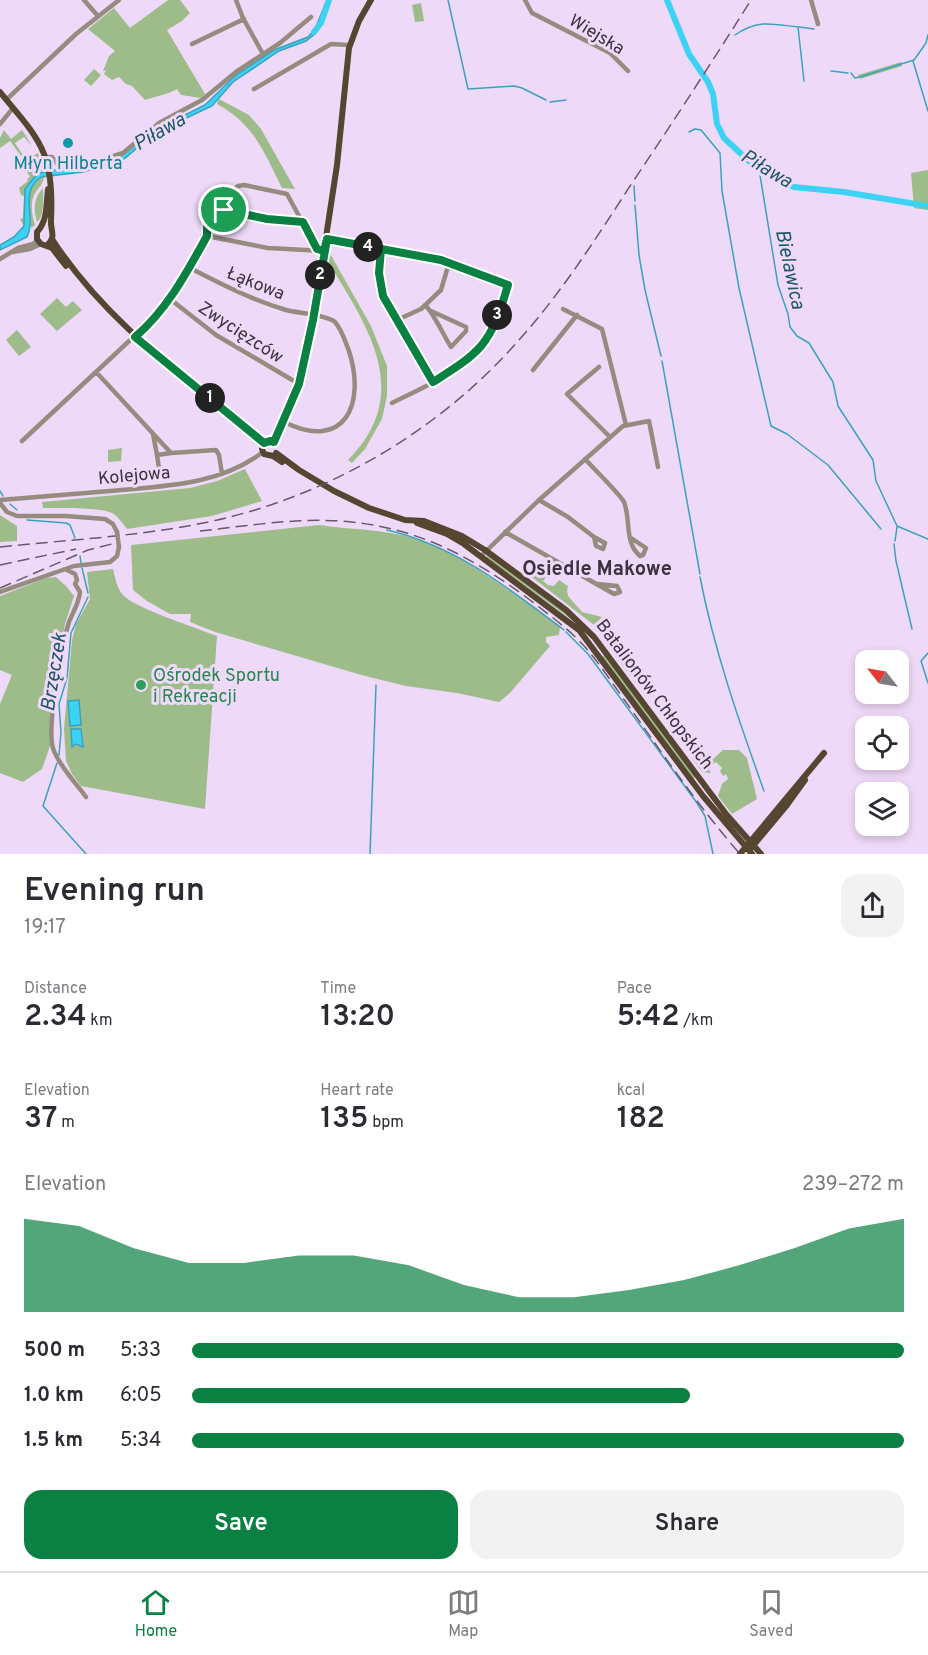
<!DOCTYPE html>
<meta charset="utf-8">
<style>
body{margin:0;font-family:Overpass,sans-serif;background:#f2f2f3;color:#2b2b33;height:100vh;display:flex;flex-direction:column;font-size:22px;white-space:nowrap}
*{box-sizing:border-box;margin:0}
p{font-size:20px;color:#7c7c81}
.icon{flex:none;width:33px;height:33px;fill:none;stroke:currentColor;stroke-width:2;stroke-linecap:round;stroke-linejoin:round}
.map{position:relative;height:854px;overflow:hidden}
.panel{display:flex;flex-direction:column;background:#fff;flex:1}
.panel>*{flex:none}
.needle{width:39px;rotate:301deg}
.tools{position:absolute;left:855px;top:650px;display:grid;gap:12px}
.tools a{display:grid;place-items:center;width:54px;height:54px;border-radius:12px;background:#fff;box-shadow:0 3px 9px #0003;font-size:30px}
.pin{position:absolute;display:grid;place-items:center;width:51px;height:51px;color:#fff;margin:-26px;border:3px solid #fff;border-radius:50%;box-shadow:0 2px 6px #0007}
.km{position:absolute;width:30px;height:30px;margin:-15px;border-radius:50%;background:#222;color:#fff;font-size:16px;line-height:30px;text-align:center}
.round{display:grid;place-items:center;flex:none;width:63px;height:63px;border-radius:18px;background:#f2f2f3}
.summary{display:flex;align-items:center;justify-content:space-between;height:102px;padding:0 24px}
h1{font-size:33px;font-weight:600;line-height:45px}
.figures{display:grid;grid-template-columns:repeat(3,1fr);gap:9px;height:102px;padding:6px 24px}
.figures div{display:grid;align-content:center}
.figures b{font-size:30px;font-weight:600}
.figures small{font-size:16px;font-weight:400}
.figures p{font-size:16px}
.chart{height:168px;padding:12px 24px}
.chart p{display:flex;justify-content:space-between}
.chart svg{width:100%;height:108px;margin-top:6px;fill:#0b8043;opacity:.7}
.primary-button{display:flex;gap:12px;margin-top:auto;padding:12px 24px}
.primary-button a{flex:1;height:69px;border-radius:18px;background:#0b8043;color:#fff;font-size:24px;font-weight:600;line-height:69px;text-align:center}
.primary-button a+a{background:#f2f2f3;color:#2b2b33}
ul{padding:0 24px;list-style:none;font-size:20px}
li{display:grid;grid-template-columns:96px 72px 1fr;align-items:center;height:45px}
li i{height:15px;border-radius:8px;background:#0b8043}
.menu{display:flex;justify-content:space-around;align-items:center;height:84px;border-top:2px solid #e1e1e2;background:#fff;font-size:16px;color:#7c7c81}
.menu a{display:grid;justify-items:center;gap:3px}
.menu .active{color:#0b8043}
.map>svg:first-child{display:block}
.green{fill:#9ebc89}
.water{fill:#3bd2f4;stroke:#3ba2be;stroke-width:1.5}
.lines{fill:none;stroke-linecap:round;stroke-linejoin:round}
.stream{stroke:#3ba2be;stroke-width:1.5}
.river{stroke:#3bd2f4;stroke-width:6}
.minor{stroke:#958b7f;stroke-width:4.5}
.major{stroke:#564530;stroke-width:6}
.rail{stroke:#665a6a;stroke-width:1.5;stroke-dasharray:12 6;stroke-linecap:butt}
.minor-bridge{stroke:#958b7f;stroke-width:4.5}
.route-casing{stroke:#fff;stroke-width:12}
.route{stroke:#0b8043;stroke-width:8}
.culture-dot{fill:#0f9aa8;stroke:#efd9f8;stroke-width:2}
.leisure-dot{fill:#2e9e5b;stroke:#efd9f8;stroke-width:2}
.labels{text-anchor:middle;stroke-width:6;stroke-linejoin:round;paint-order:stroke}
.street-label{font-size:18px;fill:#3c333f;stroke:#efd9f8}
.culture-label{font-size:18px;fill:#0d838f;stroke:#efd9f8}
.leisure-label{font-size:18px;fill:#27864d;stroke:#efd9f8;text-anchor:start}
.water-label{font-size:20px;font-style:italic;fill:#1d5867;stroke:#efd9f8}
.neighbourhood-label{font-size:20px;font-weight:bold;fill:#3c333f;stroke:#efd9f8}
</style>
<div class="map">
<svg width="928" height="854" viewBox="0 0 928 854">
<rect width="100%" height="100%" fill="#efd9f8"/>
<path class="green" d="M168,0H180L190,13L182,21L167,30L205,94L201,98L181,95L177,89C167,95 156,96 145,100L132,86L126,84L119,77L112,80L104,74L106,70L103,71L109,56L115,51L88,29L114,8L130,28Z
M421,3L424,21L415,22L412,5Z
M901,62L902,66L860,79L858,75Z
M94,69L101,75L91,86L84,80Z
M219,99L249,115L261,129L295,189L282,188C264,152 254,124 217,104Z
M4,130L11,139L22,130L32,146L24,137L15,143L26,160H24L10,141L0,148V138Z
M38,153L43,171C22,180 25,206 24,226L20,219L23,218L24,196L21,195L19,188L28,181L27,179L30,177L21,163Z
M928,170V210L914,208L911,173Z
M41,177H44C43,185 38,188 34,195C30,204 32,216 35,225L31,228C29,209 23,190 41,177Z
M43,188C43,199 45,215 37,222C33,209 34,198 43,188Z
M328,250L371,326L387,366V396L382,419L365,449L352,463L348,460C416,391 365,324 326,258Z
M57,298L66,307L73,301L82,310L57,331L40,314Z
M17,330L31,347L19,356L6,340Z
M122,448L121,461L108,462V450Z
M245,469L262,501L212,516L127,529C123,524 119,518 114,514C103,507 58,508 43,508L42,502L190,488L217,481Z
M0,515L17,526V541L0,542Z
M319,525C352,530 388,529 419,540C472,559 514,596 560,626L559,635L546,637V642L550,646L510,693L499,702L457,693L406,686L365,676L215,632L190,622L191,614H170L147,601L133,590L131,545Z
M486,554L566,612L597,645L579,625L487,558Z
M113,569C115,577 117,589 123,595C133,607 199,629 217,636L205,809L81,786L72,774L66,761L64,729L72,640L76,624L90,599L87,572Z
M527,570L544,574L546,577L543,581L548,585L554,586L559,580L568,586L567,591L568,596L582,612L602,617L594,625L524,571Z
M56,577L66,586L74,596L65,624L50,713L51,743L42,769L23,782L0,773V704L12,675L0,670V596L46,578Z
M614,641L634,678H632L608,646Z
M604,654L696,776L694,779L602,657Z
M703,749L713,759L723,750H739L747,758L757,799L732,814L718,796L722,784L728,779L726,774L723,776L720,771L722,768L716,762L708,768L711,773L702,772L692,758Z"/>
<path class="water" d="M327,0H330L316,33L306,41L279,51L233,82L212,106L155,133L124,159L83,172L41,177C18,193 37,216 27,237L0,250V245L14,237L24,226L25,189L37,174L53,170L76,169L121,155L157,129L205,105L236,75L274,50L308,37L315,29Z
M79,700L81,725L70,726L68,701Z
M71,729H81L83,747L76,744L72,747Z"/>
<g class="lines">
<path class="stream" d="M448,0L468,89L514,86L522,88L546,100
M799,27L814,29
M735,35C758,19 771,24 798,27L804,81
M913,61L928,111
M831,71L848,73
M851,73L855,78L863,76L914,60L926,43L928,35
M550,102L566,100
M689,132L695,129L701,130L720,153L722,191L739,288L771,426L787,434L828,465L881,529
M759,169L778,285L788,314L790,327L797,336L809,343L833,382L838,406L873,460L876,481L897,526L928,539
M634,186L635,201
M635,205L639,255L645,290L661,356
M662,361L700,574
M0,491L3,496
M10,504L17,510
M27,520L66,523L70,525L75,538
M387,530C456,546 508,588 564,630
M895,541L897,527
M894,544L896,561L912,629
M80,556L81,563
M82,568L88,593
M700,577C714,650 739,721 764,791
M566,632L588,654L697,803L705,816L713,854
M928,653L921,661L928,683
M59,755L61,732L59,704L67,678L71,633L88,597
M57,763L43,806L86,854
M370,854L376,685"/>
<path class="river" d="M667,0L689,54L708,82L713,94L717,124L724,138L751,163L775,179L794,187L844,192L928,206
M314,32L321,23L329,0"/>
<path class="minor" d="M84,0L98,16
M236,0L243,18L263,54
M525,0L532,13L610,53L628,71
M811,0L818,24
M192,44L244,19
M254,89L331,44L349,45
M6,100L76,34L119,0
M0,124L13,108
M45,157H52L59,166L69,168L79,167L123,153L159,123L202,100L236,72L280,43L311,17
M221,209L267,218L303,222
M207,236V227L234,189L238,186L244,185L287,194L317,249
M207,236L268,248L324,251
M327,239L441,260L508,286C502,304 495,325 484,341C464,372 423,387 392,403
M381,249L379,273L383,295L433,382
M13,252L30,249L41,244
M0,259L18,248L33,244L38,240
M190,268C221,284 252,300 286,310C297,313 328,315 335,322C342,330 345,341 349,351C366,404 345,452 284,422
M170,299L216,335L299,384
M425,305C433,312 444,336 451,347L466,331V327L431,311
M563,309L602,329L626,425
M397,320L421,309L441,290L449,263
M599,367L567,394L610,437
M533,370L577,315
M97,373L171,453L157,455L153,434
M22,441L157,315L188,271L207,236
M171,453L216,450L219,455L222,474
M157,455L160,475
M585,459C593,468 620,494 624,502C631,519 624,543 640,556L643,555L646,548L631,538
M0,500C37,497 73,494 110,491C163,486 218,486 263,452
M539,500L568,517L594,537L596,546L603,549L605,543L594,537
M0,503L7,512L17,516H66L105,519L113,524L117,532
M505,532L614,594L620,592L617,586L598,584
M481,556L539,500L623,426L649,421L658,467
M67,570L75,574L77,580L75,584L80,592C79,603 73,612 69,622C62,645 45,732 54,751C61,768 75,782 86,797
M0,592L74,566L110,562L117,556L119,547"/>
<path class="major" d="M0,92C15,111 35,131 44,154C52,174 52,199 51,220C50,230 57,237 47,245
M48,189C46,205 48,220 37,232V239L41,244L52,248L66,266
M52,239C106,323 189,380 264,443
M274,442L299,384L314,316L337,165L349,48L359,21L371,0
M264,443L262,449L264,454L273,456L282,462
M276,453L299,470L334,491L369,508L405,520L424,521L462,536L485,550L566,610L594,637L726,814L761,854
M417,523L447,534L464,544L579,630L703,796L752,854
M752,847L787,805L805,780
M740,854L824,753"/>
<path class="rail" d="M200,531C246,526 294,518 340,521C415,526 471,556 530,600C549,615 569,629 585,647C601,665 614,686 628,705C664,756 699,807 740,854
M0,547C85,538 173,535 255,510C356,479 450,419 519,340C562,292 597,237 632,183C673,122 712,62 751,0
M0,565L76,549
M0,588L88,550L120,542"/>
<path class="minor-bridge" d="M117,532L119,547"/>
</g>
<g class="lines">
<defs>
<path id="route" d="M224,210L221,209L207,227V236C187,272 167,310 135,337L264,443L270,441L274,442L299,384L313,320L327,239L441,260L508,285C502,305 495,330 481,346C468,361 450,371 433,382L383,296L379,273L381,249L327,239L324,251L317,249L303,222L267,219L224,210"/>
</defs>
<use href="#route" class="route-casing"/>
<use href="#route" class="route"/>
</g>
<circle class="culture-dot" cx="68" cy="143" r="6"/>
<circle class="leisure-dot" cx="141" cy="685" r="6"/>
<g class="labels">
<g class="street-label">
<text transform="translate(597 34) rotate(31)" y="6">Wiejska</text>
<text transform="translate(256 283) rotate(22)" y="6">Łąkowa</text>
<text transform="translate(241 332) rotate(33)" y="6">Zwycięzców</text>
<text transform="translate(134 475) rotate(-5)" y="6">Kolejowa</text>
<text transform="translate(655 694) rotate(53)" y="6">Batalionów Chłopskich</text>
</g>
<g class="culture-label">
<text x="68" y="169">Młyn Hilberta</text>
</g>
<g class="leisure-label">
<text x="153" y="681">Ośrodek Sportu<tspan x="153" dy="21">i Rekreacji</tspan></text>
</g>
<g class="water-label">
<text transform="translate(159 131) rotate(-30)" y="7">Piława</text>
<text transform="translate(767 168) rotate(31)" y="7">Piława</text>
<text transform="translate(791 269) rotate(78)" y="7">Bielawica</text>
<text transform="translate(53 672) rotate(-81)" y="7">Brzęczek</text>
</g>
<g class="neighbourhood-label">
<text x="597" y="575">Osiedle Makowe</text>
</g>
</g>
</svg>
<div class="tools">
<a><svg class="needle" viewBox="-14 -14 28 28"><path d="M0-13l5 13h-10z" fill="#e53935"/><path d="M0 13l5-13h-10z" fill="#7c7c81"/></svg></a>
<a><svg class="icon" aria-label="locate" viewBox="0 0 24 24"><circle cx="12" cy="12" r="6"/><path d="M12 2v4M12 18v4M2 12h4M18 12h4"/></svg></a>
<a><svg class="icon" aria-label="layers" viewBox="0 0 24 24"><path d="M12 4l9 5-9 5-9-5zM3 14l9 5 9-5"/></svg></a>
</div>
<div class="pin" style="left:224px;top:210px;background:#1e9e55"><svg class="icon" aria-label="arrive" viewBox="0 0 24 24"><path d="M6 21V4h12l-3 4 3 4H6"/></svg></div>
<b class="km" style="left:210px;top:398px">1</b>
<b class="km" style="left:320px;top:275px">2</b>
<b class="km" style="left:497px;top:315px">3</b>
<b class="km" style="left:368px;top:247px">4</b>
</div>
<section class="panel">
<div class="summary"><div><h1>Evening run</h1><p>19:17</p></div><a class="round"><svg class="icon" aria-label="share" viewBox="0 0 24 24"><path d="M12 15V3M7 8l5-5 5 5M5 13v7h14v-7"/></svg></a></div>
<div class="figures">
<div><p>Distance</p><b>2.34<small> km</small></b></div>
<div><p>Time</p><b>13:20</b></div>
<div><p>Pace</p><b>5:42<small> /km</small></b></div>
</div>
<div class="figures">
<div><p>Elevation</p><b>37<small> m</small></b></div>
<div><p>Heart rate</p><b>135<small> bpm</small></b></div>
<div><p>kcal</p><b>182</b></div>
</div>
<div class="chart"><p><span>Elevation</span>239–272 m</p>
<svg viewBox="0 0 160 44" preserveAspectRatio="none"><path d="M0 44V6L10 9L20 18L30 24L40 24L50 21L60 21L70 25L80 33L90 38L100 38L110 35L120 31L130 25L140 18L150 10L160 6V44z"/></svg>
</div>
<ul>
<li><b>500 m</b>5:33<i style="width:100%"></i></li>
<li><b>1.0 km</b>6:05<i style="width:70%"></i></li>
<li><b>1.5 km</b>5:34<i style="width:100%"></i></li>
</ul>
<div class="primary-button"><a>Save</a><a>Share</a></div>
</section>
<nav class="menu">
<a class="active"><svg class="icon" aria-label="home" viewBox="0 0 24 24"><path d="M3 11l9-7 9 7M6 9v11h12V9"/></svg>Home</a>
<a><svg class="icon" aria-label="map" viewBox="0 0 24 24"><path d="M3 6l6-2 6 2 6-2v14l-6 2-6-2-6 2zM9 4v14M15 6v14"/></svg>Map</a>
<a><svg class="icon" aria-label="saved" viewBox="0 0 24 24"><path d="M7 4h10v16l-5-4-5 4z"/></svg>Saved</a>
</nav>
